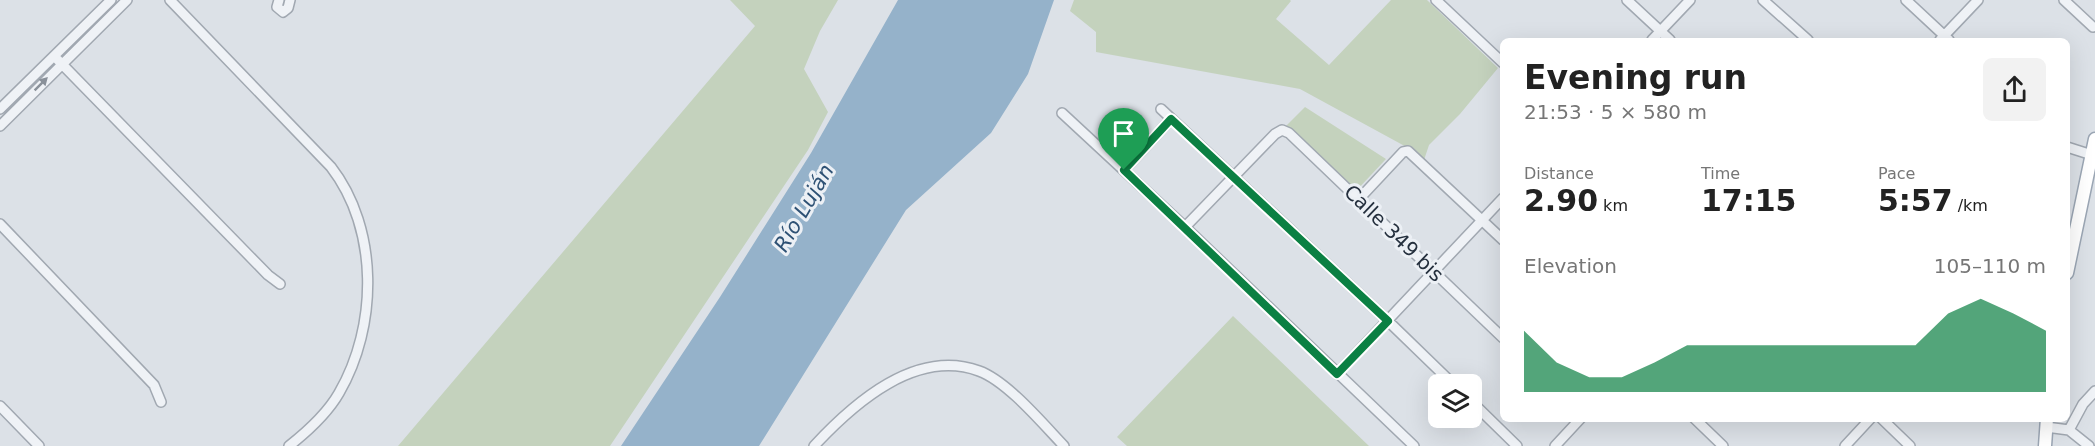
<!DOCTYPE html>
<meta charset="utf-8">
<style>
body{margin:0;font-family:"DejaVu Sans",sans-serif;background:#f2f2f2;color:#222;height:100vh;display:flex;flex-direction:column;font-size:22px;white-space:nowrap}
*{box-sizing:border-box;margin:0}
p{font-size:20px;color:#767676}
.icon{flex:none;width:33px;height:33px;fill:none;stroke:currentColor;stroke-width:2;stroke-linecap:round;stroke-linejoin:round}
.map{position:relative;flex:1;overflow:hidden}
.details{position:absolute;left:1500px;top:38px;width:570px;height:384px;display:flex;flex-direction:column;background:#fff;border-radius:9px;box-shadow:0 6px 24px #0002}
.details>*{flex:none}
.tools{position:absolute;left:1428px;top:374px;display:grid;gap:12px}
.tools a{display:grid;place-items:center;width:54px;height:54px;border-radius:9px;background:#fff;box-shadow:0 6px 24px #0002;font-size:30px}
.pin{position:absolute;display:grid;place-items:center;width:51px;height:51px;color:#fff;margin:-62px -26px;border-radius:50% 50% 50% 0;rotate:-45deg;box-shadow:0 0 6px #0007}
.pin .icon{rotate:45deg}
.round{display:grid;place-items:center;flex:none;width:63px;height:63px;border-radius:9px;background:#f2f2f2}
.headline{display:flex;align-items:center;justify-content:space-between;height:102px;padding:0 24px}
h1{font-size:33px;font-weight:800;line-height:45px}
.figures{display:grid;grid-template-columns:repeat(3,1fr);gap:9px;height:102px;padding:6px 24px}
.figures div{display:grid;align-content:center}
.figures b{font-size:30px;font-weight:800}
.figures small{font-size:16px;font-weight:400}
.figures p{font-size:16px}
.chart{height:168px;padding:12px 24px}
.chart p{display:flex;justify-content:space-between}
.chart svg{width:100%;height:108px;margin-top:6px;fill:#0b8043;opacity:.7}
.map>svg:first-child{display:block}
.green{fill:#c4d2bd}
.water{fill:#95b2ca}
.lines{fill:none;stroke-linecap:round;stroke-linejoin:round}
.minor-casing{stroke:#a1a8b1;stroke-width:12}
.major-casing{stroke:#9ba6b4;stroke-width:15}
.minor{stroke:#eff2f6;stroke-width:9}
.major{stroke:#fff;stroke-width:12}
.oneway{fill:#8a919a}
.route-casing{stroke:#fff;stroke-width:12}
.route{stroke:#0b8043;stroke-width:8}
.labels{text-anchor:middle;stroke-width:6;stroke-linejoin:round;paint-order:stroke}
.street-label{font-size:20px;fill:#25303e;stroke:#ecf0f5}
.water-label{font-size:21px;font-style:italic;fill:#2e5174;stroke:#ecf0f5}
</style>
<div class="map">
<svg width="2095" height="446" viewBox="0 0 2095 446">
<rect width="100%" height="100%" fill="#dce1e7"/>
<path class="green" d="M730,0H838L820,31L804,69L828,112L808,150L610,446H398L755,26Z
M1074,0H1290L1291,1L1276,19L1329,65L1391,0H1427L1498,68L1460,114L1429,145L1424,160L1412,150L1300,89L1096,52V32L1070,11Z
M1305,107L1386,159L1356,191L1286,126Z
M1233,316L1369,446H1127L1117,437Z"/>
<path class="water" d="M898,0H1054L1028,74L991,133L906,210L759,446H621L720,297L811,153Z"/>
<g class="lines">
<defs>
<path id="minor" d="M170,0L331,167C379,229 378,326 339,393C327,414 308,431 289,446
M279,0L277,7L283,12L288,8L290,0
M1436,0L1503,63
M1627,0L1670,40
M1763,0L1808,40
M1906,0L1949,40
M2064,0L2093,27
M1652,40L1690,0
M1940,40L1978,0
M54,56L268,275L280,284
M0,109L111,0
M1161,109L1388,321L1453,384
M1062,113L1185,227L1414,446
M0,126L127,0
M2067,147L2092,155
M1124,170L1171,119
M1359,199L1403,152L1408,151L1503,240
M0,224L154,385L161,402
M1185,227L1275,134L1282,130L1289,133L1503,338
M1337,374L1503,198
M1472,402L1517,446
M0,406L39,446
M1694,418L1723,446
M1881,418L1910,446
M2046,427L2069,430L2089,446
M2069,430L2083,404L2095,391
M814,446C854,403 916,348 979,371C1007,381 1043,424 1064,446
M1555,446L1581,418
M1845,446L1871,418"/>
<path id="major" d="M2067,273L2095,139
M2045,446L2047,418"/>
</defs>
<use href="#minor" class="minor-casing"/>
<use href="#major" class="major-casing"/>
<use href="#minor" class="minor"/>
<use href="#major" class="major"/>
</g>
<defs><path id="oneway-solid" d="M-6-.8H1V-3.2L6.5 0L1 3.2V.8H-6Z" transform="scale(1.5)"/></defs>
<use class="oneway" href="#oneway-solid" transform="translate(41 84) rotate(-45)"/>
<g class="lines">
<defs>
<path id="route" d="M1171,119L1388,321L1337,374L1124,170Z"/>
</defs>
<use href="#route" class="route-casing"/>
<use href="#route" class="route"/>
</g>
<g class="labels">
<g class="street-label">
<text transform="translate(1394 233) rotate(44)" y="7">Calle 349 bis</text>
</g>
<g class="water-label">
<text transform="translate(804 208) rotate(-60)" y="7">Río Luján</text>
</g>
</g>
</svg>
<div class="tools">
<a><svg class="icon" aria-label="layers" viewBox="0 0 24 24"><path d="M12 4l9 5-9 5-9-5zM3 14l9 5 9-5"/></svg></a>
</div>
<div class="pin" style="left:1124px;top:170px;background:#1e9e55"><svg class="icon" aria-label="arrive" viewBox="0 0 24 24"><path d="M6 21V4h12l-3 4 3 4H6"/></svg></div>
<section class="details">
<div class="headline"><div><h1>Evening run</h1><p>21:53 · 5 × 580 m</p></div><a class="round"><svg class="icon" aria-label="share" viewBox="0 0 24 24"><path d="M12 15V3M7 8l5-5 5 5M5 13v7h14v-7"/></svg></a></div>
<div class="figures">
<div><p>Distance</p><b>2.90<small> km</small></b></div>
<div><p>Time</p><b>17:15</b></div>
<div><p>Pace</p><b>5:57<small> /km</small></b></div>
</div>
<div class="chart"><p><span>Elevation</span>105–110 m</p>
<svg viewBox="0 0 160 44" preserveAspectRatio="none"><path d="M0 44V19L10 32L20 38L30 38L40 32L50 25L60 25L70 25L80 25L90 25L100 25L110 25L120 25L130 12L140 6L150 12L160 19V44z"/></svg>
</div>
</section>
</div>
